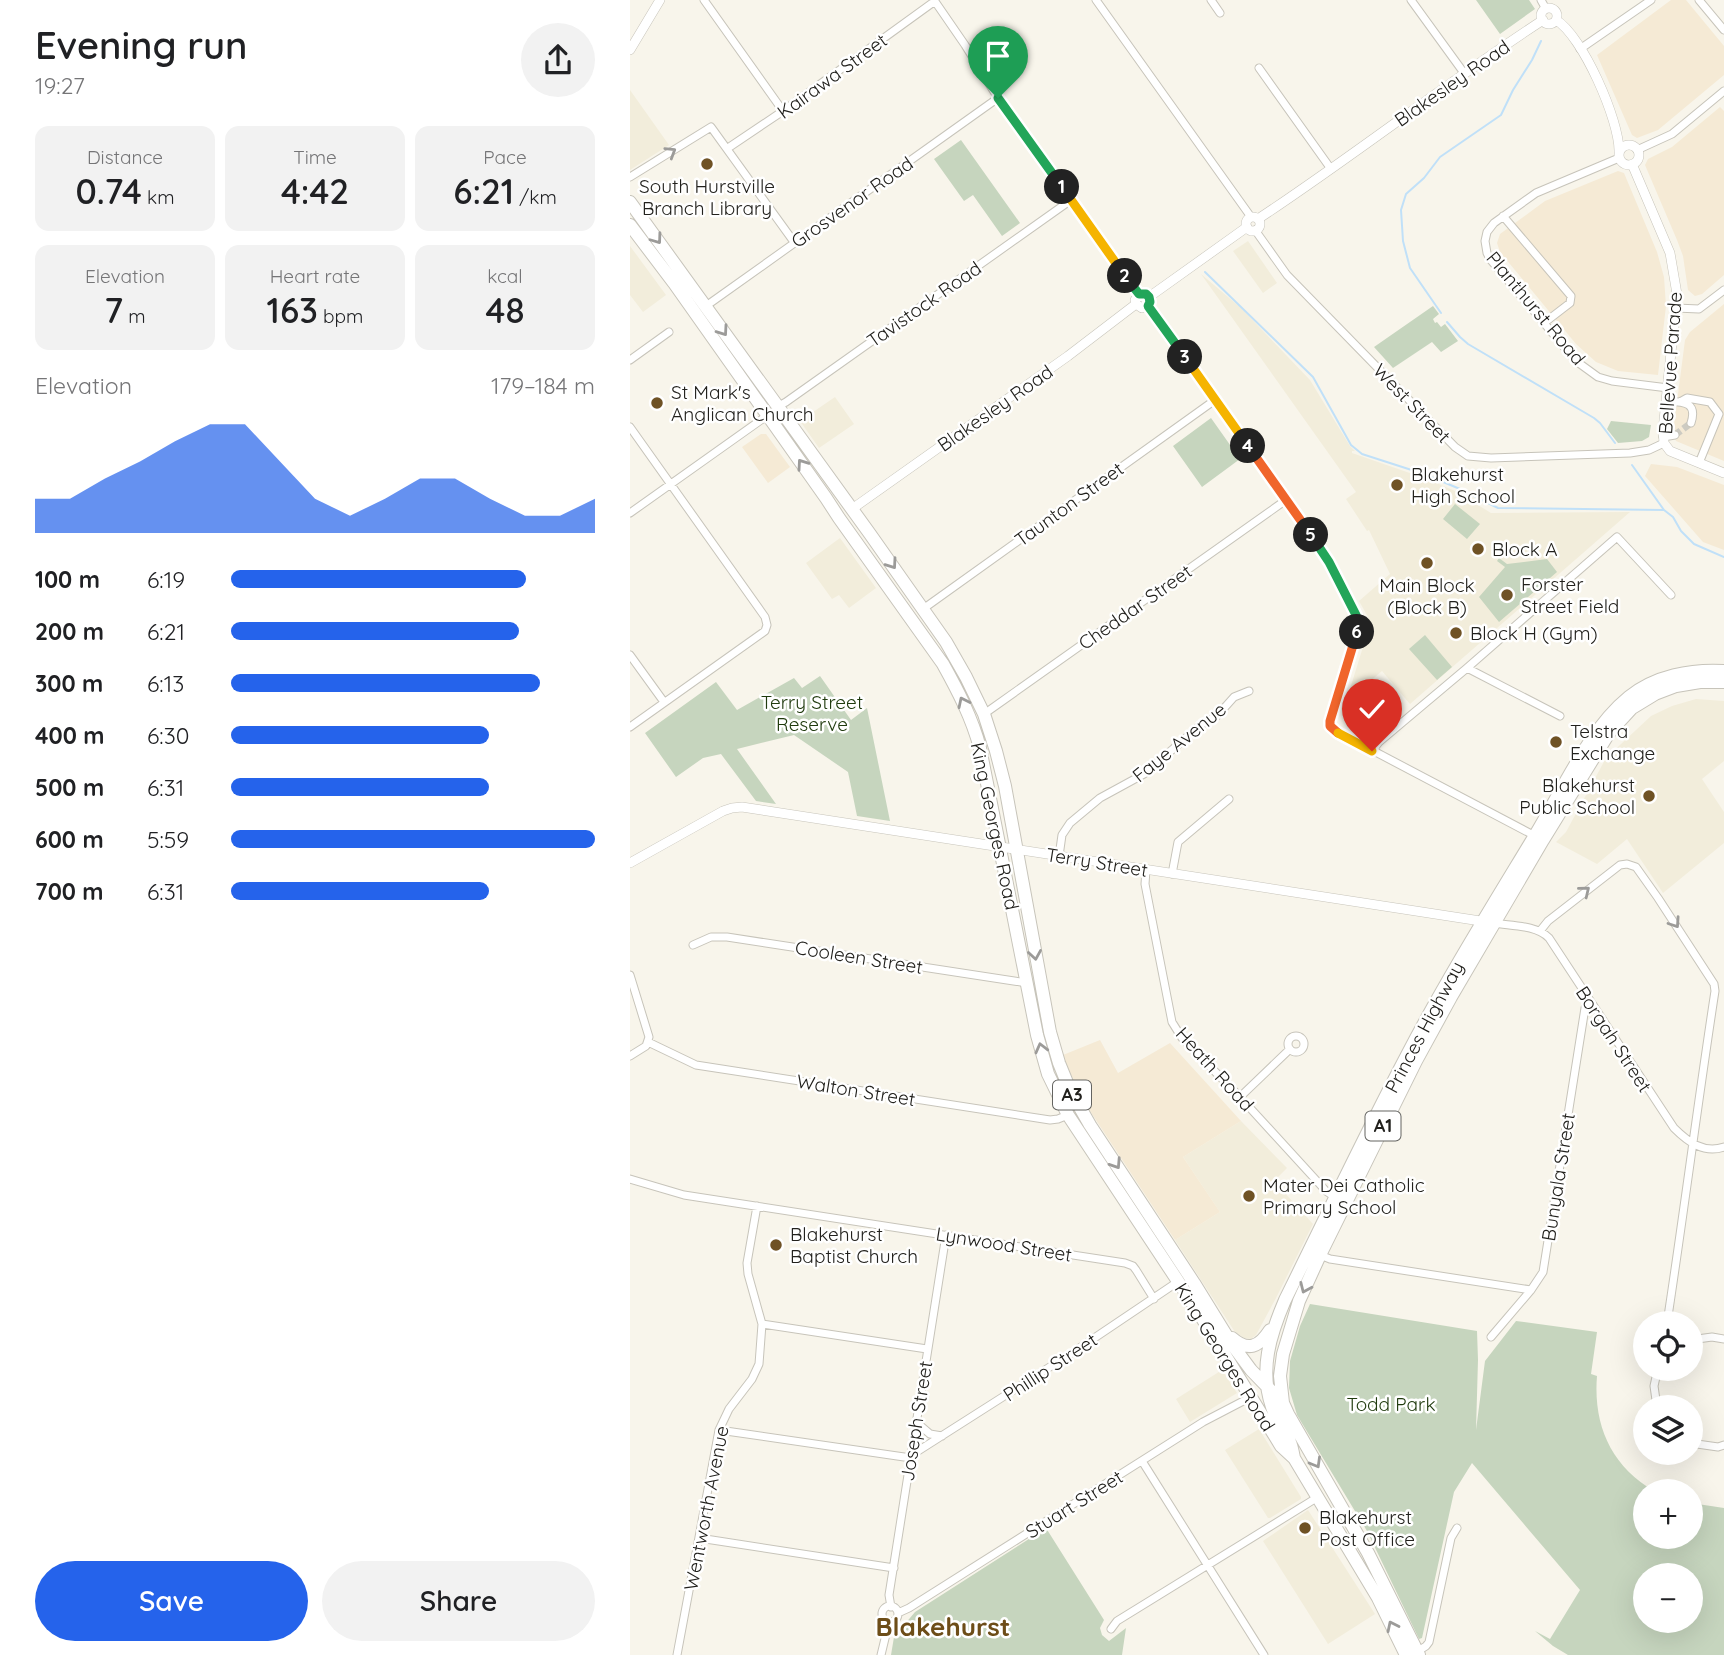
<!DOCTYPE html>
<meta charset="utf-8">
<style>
body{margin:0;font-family:Quicksand,sans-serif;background:#f2f2f2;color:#202124;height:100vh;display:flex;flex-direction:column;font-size:26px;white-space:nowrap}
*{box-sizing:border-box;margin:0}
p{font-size:23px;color:#757577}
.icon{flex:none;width:38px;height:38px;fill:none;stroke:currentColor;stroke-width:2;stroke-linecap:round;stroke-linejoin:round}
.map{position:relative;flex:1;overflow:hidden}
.side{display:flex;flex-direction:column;background:#fff;width:630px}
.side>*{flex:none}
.buttons{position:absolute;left:1003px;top:1311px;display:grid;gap:14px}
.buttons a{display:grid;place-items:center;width:70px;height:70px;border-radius:50%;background:#fff;box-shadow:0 7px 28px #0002;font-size:35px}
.pin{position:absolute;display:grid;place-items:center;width:60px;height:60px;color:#fff;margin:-72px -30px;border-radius:50% 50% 50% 0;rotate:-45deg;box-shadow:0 0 7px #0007}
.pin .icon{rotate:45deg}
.km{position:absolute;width:35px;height:35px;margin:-18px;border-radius:50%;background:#222;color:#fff;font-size:19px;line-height:35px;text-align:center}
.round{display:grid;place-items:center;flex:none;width:74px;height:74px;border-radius:37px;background:#f2f2f2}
.overview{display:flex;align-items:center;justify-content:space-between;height:119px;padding:0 35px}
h1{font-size:38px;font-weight:600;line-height:52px}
.figures{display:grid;grid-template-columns:repeat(3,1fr);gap:10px;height:119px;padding:7px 35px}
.figures div{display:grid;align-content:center;border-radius:14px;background:#f2f2f2;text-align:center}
.figures b{font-size:35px;font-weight:600}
.figures small{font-size:19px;font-weight:400}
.figures p{font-size:19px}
.chart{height:196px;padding:14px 35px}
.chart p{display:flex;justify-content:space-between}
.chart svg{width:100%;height:126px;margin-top:7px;fill:#2563eb;opacity:.7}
.button{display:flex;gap:14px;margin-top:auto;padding:14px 35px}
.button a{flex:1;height:80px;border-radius:42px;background:#2563eb;color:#fff;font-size:28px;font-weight:600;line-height:80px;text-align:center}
.button a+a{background:#f2f2f2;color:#202124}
ul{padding:0 35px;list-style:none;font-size:23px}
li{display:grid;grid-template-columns:112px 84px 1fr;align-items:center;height:52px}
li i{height:18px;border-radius:9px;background:#2563eb}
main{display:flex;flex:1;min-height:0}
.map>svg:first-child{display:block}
.built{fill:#f2eddb}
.industrial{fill:#f5ead5}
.green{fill:#c6d5be;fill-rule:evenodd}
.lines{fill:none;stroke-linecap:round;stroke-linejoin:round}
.stream{stroke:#c0e0f8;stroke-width:2}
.minor-tunnel{stroke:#cdcbc2;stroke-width:7;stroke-dasharray:7 3.5;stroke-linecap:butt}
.minor-casing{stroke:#c7c4ba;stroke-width:9}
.tertiary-casing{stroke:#c7c4ba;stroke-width:10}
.trunk-casing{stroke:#c7c4ba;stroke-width:14}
.minor{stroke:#fff;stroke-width:7}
.tertiary{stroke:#fff;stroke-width:9}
.trunk{stroke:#fff;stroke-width:12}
.oneway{stroke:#9c9b99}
.split-1-casing{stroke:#fff;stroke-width:14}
.split-2-casing{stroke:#fff;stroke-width:14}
.split-3-casing{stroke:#fff;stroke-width:14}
.split-4-casing{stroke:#fff;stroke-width:14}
.split-5-casing{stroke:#fff;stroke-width:14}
.split-6-casing{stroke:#fff;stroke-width:14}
.split-7-casing{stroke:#fff;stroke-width:14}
.split-8-casing{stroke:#fff;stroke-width:14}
.split-1{stroke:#22a559;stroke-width:9}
.split-2{stroke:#f5b400;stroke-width:9}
.split-3{stroke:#22a559;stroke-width:9}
.split-4{stroke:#f5b400;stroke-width:9}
.split-5{stroke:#f0652b;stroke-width:9}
.split-6{stroke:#22a559;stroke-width:9}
.split-7{stroke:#f0652b;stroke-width:9}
.split-8{stroke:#f5b400;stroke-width:9}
.poi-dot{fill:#6f5225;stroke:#fff;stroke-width:2.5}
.labels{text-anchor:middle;stroke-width:5;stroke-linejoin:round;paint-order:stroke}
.shield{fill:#fff;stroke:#646461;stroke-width:2}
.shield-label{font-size:18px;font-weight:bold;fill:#22211d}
.street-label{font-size:19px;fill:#22211d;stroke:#fff}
.poi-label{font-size:19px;fill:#22211d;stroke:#fff;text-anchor:start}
.park-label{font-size:19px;fill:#203b0e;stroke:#fff}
.district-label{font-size:26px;font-weight:bold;fill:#6d4d18;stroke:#fff}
</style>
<main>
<section class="side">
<div class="overview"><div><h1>Evening run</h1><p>19:27</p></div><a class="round"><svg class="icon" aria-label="share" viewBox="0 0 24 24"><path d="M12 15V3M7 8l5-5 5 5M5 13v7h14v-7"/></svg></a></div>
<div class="figures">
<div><p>Distance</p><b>0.74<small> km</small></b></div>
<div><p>Time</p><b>4:42</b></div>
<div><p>Pace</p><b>6:21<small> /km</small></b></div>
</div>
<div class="figures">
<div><p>Elevation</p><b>7<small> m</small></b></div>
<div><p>Heart rate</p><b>163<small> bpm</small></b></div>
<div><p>kcal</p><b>48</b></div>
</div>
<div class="chart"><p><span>Elevation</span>179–184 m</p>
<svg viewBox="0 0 160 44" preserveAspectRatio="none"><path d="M0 44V32L10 32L20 25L30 19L40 12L50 6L60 6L70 19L80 32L90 38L100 32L110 25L120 25L130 32L140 38L150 38L160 32V44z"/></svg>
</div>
<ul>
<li><b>100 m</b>6:19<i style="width:81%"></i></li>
<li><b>200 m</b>6:21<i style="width:79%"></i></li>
<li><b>300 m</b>6:13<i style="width:85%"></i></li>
<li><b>400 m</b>6:30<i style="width:71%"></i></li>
<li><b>500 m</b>6:31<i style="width:71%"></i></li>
<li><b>600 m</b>5:59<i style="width:100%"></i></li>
<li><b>700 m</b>6:31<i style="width:71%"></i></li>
</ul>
<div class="button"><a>Save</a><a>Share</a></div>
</section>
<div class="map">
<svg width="1094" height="1655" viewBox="0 0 1094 1655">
<rect width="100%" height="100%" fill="#f8f5eb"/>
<path class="built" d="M0,90L39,145L0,170Z
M618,241L647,283L633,293L603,251Z
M0,246L36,295L13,312L0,295Z
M571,274L611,308L680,380L720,446L725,451H722V453L797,479L825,491L861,513L1000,512L780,704L752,671L716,702L736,637L739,638L740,632L738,631L741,625L738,617L729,601L760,574L739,530L737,531L716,499L726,492Z
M205,397L224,424L189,448L170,421Z
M210,538L246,588L219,608L209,595L202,599L176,563Z
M1066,699L1094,701V761L1072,779L1094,812V843L1033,893L997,839L967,864L926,842L936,832L976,758L1021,716L1042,706Z
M611,1121L657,1168L644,1181L683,1224L646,1298L626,1335L621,1339L614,1338L605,1332L545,1240L590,1212L553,1157Z
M592,1370L607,1393L560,1422L546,1399Z
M629,1429L671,1497V1499L640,1518H638L595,1450Z
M678,1510L745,1614L698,1644L633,1541Z"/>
<path class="industrial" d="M1041,0H1056L1094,46V75L1028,130L1007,138L1002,135L967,55Z
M1090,107L1094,111V275L1072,294L1065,296L1058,290L1053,256L1047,240L1015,165L1018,159L1042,147Z
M988,171L994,173L1027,252L1034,277L1036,306L1028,375L988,371L966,362L946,344L870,252L867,243L870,234L915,201Z
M1094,304V461L1046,441L1043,433L1055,340L1060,332Z
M131,434H136L160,467L138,483L112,447Z
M1021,464L1047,467L1094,485V550L1073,542L1015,476Z
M470,1040L488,1073L540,1043L611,1121L553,1157L590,1212L545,1240L460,1111L436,1065L433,1055Z"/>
<path class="green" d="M846,0H899L905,9L870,34Z
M331,140L390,223L372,236L343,195L334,201L304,159Z
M803,306L809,314L803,319L805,323L807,322L811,327L815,324L828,341L811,352L802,342L763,368L744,347Z
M581,418L610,459L572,487L543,446Z
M981,421L1021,425L1019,437L1012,441L988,443L977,429Z
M825,504L850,524L837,539L813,519Z
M869,558L877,564L917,559L927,572L869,622L849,597L875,567L867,561Z
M795,635L822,667L807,680L779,649Z
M190,676L221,720L237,708L260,821L227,816L218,772L164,735L107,749L146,804L126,801L91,754L73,758L46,777L15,733L86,682L107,710L164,678L172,688Z
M680,1304L847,1331L848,1360L846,1430L855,1361L886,1321L967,1332L961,1374L967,1376C963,1425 981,1466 1024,1491H1015V1536H1060L1061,1503L1094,1508V1655H938L923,1646L905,1631L920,1639L950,1590L842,1463L824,1492L792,1638L789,1639L737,1531L667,1415L659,1388L660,1361L670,1326ZM1060,1575V1620H1015V1575Z
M416,1528L474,1620L470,1628L472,1635L479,1641L496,1628L492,1655H261L264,1637L285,1612Z"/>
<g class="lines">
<path class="stream" d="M575,272L683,377L721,445L732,454L794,474L830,489L868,508L1034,510
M811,313L780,268L773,241L771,210L776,194L794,178L810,157L871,115L883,90L902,60L911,41
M817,322L830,337L838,344L964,418L970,423L985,443
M1002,465L1034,510L1043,517L1051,531L1064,544L1094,557"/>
<path class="minor-tunnel" d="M1045,435L1061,423"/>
<defs>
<path id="minor" d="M74,0L153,111
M304,0L335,45L368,98L509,294
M466,0L621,217
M581,0L590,13
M781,0L834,73
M911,0L916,9
M1069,0L1094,30
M950,49L1021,0
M629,68L701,169
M98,148L153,111L305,1
M1007,150L1042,134L1094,91
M989,158L906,193L864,223L857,232L855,241L857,253L860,259L946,361L968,377L982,381L1038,388
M0,177L81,127L164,242
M873,216L941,296L940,303L914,323
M625,230L657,275L825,447L838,456L861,458L1000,453L1019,450L1034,443
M76,306L368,98
M518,306L694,554L726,615L728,624L727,631L703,708L700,726L702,729L907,837
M1046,308L1069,309L1094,290
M0,360L39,332
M1036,401C1052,402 1068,401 1061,423
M1050,402L1057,398L1080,402L1089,414L1069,463
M147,407L156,402L441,200
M0,427L135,617L137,625L135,631L0,727
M1033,437L1045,435
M0,513L138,415
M293,609L585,400
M0,655L34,702
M837,668L930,716
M354,714L656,500
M742,751L749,742L837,668L987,537L1041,595
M429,856L432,835L440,823L470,798L514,774L572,724L587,716L604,697L619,691
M516,870L515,884L542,1022L552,1038L610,1097L696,1191L708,1199
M542,874L548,842L599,799
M864,923C882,926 906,925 919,938L1044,1128C1058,1142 1074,1154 1094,1147
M910,931L918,921L990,865L997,864L1006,867L1028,898L1084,984L1085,991C1068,1101 1054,1212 1037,1323
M63,945L81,937H97L397,983
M0,975L19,1037L16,1046L0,1056
M658 1044a8 8 0 1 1 16 0a8 8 0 1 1-16 0Z
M18,1042L66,1065L420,1120L428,1119L438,1115
M610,1097L660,1049
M0,1179L54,1195L495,1263L503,1266L506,1270L524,1299
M690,1255L700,1259L901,1290
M132,1324L297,1349
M861,1337L901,1290L913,1272L955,1008L959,1001
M1060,1340L1082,1337L1094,1339
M1027,1407L1024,1386L1028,1368
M286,1422L300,1434L312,1436
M89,1430L281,1458
M1060,1443L1088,1447L1094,1445
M282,1457L288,1451L448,1349L549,1281
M512,1461L634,1655
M69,1538L264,1568
M252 1614a8 8 0 1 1 16 0a8 8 0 1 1-16 0Z
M261,1607L259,1595L316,1235
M268,1613L279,1608L573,1422L621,1397
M481,1629L487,1621L688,1497
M785,1653L796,1646L799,1642L821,1538L827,1528
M47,1655L89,1430L99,1409L122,1379L129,1364L132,1324L118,1274L117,1263L127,1206
M251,1655L259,1622"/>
<path id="tertiary" d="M911 16a8 8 0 1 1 16 0a8 8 0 1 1-16 0Z
M926,20C952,35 990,121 989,152
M0,50L30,0
M989 155a10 10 0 1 1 20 0a10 10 0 1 1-20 0Z
M1002,164L1040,253L1047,294L1033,430L1034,443L1040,451L1094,473
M616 224a7 7 0 1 1 14 0a7 7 0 1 1-14 0Z
M628,219C725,155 816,83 913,20
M519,297L617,227
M506,304L505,300L509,294L513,293L519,297
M506,304L512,308L516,307L520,302L519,297
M222,509L438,356L506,304
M0,863L93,811L102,808L112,807L857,922"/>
<path id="trunk" d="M0,202L240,534L316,642L336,677L354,714L366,751L375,786L420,1032L429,1063L440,1090L460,1125L564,1283L601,1343L621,1370L653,1403
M0,225L44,283L196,498L209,518L313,664C328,691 342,718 350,748L407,1035L418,1074L438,1115L569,1313L651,1446L664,1458
M602,1338C618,1352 629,1347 640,1330
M776,1655L748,1598L664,1458C663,1453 662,1447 660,1442C656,1430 646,1420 642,1407C629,1370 640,1335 655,1300C695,1219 734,1137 776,1057C814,984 858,913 901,842C930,796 957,731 999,697C1025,676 1061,669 1094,671
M789,1655L738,1553L658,1414L653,1403L650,1376L653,1354L669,1301L690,1255L786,1061L821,997L913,840L979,733L1002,708L1025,694L1046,686L1070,682H1094"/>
</defs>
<use href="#minor" class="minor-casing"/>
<use href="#tertiary" class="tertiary-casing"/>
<use href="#trunk" class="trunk-casing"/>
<use href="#minor" class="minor"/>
<use href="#tertiary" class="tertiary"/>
<use href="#trunk" class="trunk"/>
</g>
<defs><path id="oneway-chevron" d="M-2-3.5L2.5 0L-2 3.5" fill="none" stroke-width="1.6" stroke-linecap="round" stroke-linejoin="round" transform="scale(1.75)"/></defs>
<g class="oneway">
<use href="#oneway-chevron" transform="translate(41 152) rotate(-32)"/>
<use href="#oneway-chevron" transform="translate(27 239) rotate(54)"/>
<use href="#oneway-chevron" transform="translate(93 331) rotate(55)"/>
<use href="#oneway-chevron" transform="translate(172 464) rotate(-125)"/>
<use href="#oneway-chevron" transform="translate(262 564) rotate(55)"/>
<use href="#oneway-chevron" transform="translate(333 702) rotate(-116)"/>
<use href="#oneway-chevron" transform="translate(955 891) rotate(-39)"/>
<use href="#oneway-chevron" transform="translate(1045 923) rotate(56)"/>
<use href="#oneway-chevron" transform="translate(405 955) rotate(81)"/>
<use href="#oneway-chevron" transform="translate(411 1048) rotate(-104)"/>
<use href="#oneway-chevron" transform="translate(486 1164) rotate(57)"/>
<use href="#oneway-chevron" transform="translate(675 1288) rotate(114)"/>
<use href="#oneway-chevron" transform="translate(686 1463) rotate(60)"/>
<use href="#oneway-chevron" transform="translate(762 1626) rotate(-116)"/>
</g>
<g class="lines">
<defs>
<path id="split-1" d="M368,98L432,187"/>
<path id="split-2" d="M432,187L495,276"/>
<path id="split-3" d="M495,276L509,294H516L519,297L520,302L518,306L555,357"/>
<path id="split-4" d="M555,357L618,446"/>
<path id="split-5" d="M618,446L681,535"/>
<path id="split-6" d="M681,535L699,562L726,615L728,624L727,632"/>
<path id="split-7" d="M708,733L700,726V721L727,632"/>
<path id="split-8" d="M708,733L742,751"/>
</defs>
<use href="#split-1" class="split-1-casing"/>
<use href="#split-2" class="split-2-casing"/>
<use href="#split-3" class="split-3-casing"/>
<use href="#split-4" class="split-4-casing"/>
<use href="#split-5" class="split-5-casing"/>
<use href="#split-6" class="split-6-casing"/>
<use href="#split-7" class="split-7-casing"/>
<use href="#split-8" class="split-8-casing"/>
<use href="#split-1" class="split-1"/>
<use href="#split-2" class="split-2"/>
<use href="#split-3" class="split-3"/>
<use href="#split-4" class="split-4"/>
<use href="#split-5" class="split-5"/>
<use href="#split-6" class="split-6"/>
<use href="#split-7" class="split-7"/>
<use href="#split-8" class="split-8"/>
</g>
<g class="poi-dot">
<circle cx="77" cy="164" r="7"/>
<circle cx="27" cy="403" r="7"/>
<circle cx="767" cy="485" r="7"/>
<circle cx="848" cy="549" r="7"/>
<circle cx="797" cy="563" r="7"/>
<circle cx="877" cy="595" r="7"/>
<circle cx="826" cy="633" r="7"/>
<circle cx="926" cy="742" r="7"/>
<circle cx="1019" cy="796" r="7"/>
<circle cx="619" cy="1196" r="7"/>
<circle cx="146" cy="1245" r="7"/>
<circle cx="675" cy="1528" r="7"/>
</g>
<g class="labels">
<g class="shield">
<rect x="423" y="1080.5" width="38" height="29" rx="5"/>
<rect x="735.5" y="1111.5" width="35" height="29" rx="5"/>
</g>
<g class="shield-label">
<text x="442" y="1101">A3</text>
<text x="753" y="1132">A1</text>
</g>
<g class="street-label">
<text transform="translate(202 76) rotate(-36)" y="7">Kairawa Street</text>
<text transform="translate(822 83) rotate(-35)" y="7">Blakesley Road</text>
<text transform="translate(222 202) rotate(-35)" y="7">Grosvenor Road</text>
<text transform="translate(294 304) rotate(-35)" y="7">Tavistock Road</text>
<text transform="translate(906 308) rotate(50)" y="7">Planthurst Road</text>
<text transform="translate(1040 363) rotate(-86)" y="7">Bellevue Parade</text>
<text transform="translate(782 403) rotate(46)" y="7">West Street</text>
<text transform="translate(365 408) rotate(-35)" y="7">Blakesley Road</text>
<text transform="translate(439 504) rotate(-36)" y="7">Taunton Street</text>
<text transform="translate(505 607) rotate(-35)" y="7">Cheddar Street</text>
<text transform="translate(549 742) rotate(-39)" y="7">Faye Avenue</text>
<text transform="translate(365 826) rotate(78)" y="7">King Georges Road</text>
<text transform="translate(467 862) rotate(9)" y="7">Terry Street</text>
<text transform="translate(229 957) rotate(9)" y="7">Cooleen Street</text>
<text transform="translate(794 1027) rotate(-62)" y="7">Princes Highway</text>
<text transform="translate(984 1039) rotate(57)" y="7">Borgah Street</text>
<text transform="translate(585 1069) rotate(48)" y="7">Heath Road</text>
<text transform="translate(226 1090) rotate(9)" y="7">Walton Street</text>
<text transform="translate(928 1177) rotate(-81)" y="7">Bunyala Street</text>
<text transform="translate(374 1244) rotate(9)" y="7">Lynwood Street</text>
<text transform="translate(595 1357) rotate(58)" y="7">King Georges Road</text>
<text transform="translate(420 1367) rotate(-33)" y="7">Phillip Street</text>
<text transform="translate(286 1421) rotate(-81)" y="7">Joseph Street</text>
<text transform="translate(444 1504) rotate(-32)" y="7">Stuart Street</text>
<text transform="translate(76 1508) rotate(-79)" y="7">Wentworth Avenue</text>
</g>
<g class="poi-label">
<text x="77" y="193" text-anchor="middle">South Hurstville<tspan x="77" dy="22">Branch Library</tspan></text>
<text x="41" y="399">St Mark's<tspan x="41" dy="22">Anglican Church</tspan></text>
<text x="781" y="481">Blakehurst<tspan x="781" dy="22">High School</tspan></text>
<text x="862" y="556">Block A</text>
<text x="891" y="591">Forster<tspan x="891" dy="22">Street Field</tspan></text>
<text x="797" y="592" text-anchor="middle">Main Block<tspan x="797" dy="22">(Block B)</tspan></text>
<text x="840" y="640">Block H (Gym)</text>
<text x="940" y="738">Telstra<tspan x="940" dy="22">Exchange</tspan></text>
<text x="1005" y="792" text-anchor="end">Blakehurst<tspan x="1005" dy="22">Public School</tspan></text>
<text x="633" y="1192">Mater Dei Catholic<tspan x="633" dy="22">Primary School</tspan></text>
<text x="160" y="1241">Blakehurst<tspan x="160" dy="22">Baptist Church</tspan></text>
<text x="689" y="1524">Blakehurst<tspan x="689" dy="22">Post Office</tspan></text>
</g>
<g class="park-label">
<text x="182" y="709">Terry Street<tspan x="182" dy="22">Reserve</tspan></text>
<text x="761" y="1411">Todd Park</text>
</g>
<g class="district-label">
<text x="313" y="1636">Blakehurst</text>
</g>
</g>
</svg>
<div class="buttons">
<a><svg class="icon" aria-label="locate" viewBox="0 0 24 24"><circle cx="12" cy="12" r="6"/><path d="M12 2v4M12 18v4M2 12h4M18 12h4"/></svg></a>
<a><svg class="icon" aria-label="layers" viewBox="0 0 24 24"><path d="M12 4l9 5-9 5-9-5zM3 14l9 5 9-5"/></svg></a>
<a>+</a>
<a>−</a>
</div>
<div class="pin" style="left:368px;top:98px;background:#1e9e55"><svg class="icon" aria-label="arrive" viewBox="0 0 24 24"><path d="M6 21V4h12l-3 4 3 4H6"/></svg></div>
<div class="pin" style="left:742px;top:751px;background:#d93025"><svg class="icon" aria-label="check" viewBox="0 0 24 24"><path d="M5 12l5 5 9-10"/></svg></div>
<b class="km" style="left:432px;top:187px">1</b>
<b class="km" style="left:495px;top:276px">2</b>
<b class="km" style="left:555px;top:357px">3</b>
<b class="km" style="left:618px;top:446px">4</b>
<b class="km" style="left:681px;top:535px">5</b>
<b class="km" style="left:727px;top:632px">6</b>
</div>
</main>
